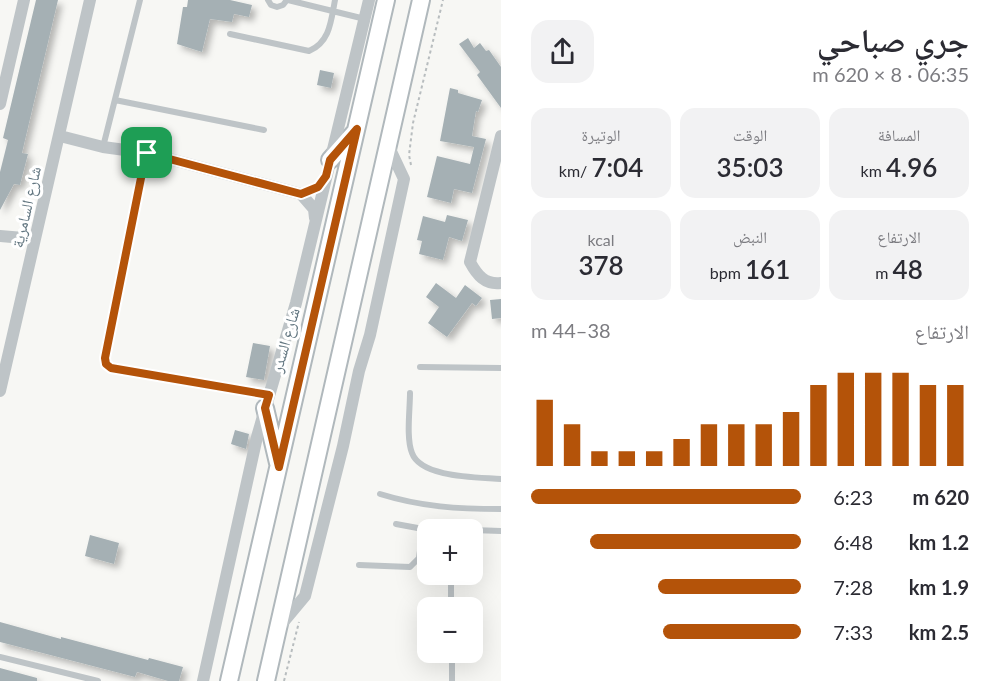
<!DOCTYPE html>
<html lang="ar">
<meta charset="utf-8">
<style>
body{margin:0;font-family:Lato,"Noto Naskh Arabic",sans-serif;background:#f2f2f3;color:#2b2b33;direction:rtl;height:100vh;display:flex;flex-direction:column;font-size:22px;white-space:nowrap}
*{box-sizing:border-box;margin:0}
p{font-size:20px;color:#7c7c81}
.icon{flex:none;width:33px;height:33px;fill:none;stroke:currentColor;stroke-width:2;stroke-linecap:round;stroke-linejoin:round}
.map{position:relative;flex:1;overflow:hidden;direction:ltr}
.sheet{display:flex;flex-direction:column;background:#fff;width:498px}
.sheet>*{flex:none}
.fabs{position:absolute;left:417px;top:519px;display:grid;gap:12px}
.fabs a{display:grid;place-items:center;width:66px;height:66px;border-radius:12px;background:#fff;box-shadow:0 6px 24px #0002;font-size:30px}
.pin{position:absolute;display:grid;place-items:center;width:51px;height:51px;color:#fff;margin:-26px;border-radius:12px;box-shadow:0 3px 9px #0006}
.round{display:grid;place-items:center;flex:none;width:63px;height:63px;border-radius:18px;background:#f2f2f3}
.headline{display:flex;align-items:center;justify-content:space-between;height:102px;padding:0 30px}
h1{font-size:33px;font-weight:600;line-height:45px}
.metrics{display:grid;grid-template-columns:repeat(3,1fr);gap:9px;height:102px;padding:6px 30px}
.metrics div{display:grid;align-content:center;border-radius:15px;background:#f2f2f3;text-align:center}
.metrics b{font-size:26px;font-weight:600}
.metrics small{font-size:16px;font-weight:400}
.metrics p{font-size:16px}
.chart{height:168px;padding:12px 30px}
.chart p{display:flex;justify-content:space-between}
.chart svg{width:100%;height:108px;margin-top:6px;stroke:#b45309;stroke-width:6}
ul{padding:0 30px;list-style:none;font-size:20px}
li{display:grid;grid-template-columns:96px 72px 1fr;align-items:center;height:45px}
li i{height:15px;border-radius:8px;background:#b45309}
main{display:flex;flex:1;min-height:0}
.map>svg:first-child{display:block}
.building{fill:#a5b0b4;filter:url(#shadow)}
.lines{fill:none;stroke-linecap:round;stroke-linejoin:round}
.secondary-casing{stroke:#b0b8bc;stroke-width:20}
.path{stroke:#b8bdbf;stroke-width:2;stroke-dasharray:3 3;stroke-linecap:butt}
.lane{stroke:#bec4c7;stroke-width:6}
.street{stroke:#bec4c7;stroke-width:12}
.secondary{stroke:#fff;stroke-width:16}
.route-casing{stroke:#fff;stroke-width:12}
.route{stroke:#b45309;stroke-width:8}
.labels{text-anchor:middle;stroke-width:6;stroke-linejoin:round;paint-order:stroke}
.street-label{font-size:16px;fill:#627680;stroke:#fff}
</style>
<main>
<section class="sheet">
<div class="headline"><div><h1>جري صباحي</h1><p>06:35 · 8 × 620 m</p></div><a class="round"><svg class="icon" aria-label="share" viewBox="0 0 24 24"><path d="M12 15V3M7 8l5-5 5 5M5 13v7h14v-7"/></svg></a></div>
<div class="metrics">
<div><p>المسافة</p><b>4.96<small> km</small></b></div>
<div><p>الوقت</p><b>35:03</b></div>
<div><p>الوتيرة</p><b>7:04<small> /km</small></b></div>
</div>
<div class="metrics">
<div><p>الارتفاع</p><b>48<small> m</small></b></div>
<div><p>النبض</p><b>161<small> bpm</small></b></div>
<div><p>kcal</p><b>378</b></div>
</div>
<div class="chart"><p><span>الارتفاع</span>38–44 m</p>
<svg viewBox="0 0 160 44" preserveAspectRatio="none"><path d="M5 44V17M15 44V27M25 44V38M35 44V38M45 44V38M55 44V33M65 44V27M75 44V27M85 44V27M95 44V22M105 44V11M115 44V6M125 44V6M135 44V6M145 44V11M155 44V11"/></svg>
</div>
<ul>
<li><b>620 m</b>6:23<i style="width:100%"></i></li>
<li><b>1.2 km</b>6:48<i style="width:78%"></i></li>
<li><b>1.9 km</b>7:28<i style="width:53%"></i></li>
<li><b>2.5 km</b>7:33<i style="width:51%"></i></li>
</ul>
</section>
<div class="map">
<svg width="501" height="681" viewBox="0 0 501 681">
<defs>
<filter id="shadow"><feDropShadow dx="4.5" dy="4.5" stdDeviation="3" flood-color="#0004"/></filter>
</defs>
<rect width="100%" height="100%" fill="#f7f7f4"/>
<path class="building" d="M36,0H58L22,153L28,154L20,185L14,184L0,210V172L8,140L3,138Z
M188,0H230L252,5L249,17L234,14L232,22L210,19L202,52L177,44L183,7H187Z
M468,38L474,48L480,43L486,51L489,50L501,67V108L477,75L480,72L459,44Z
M320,70L334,73L331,88L317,85Z
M450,88L458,90V93L482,100L478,112L476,111L472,136L486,139L472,193L454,189L451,203L427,197L437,156L470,164L474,147L440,141Z
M447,215L468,220L462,241L449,237L443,260L419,254L422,241L417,240L423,216L445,222Z
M436,283L456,298L465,285L482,298L476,306L472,303L447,337L428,323L439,307L426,297Z
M501,299V318L492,319L490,300Z
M253,343L270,346L264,380L246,377Z
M235,430L249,434L246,449L231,444Z
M90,535L119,543L114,564L85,556Z
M0,622L61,639V637L148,660L149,658L183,667L179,681H168L137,672L135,677L0,642Z
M0,668L37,678V681H0Z"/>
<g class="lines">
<defs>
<path id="secondary" d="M330,160L355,132
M265,408L278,463
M229,681L386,0
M266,681L421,0"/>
</defs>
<use href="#secondary" class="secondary-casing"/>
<path class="path" d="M411,165L409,155L413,123L443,0
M284,681L299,622"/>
<path class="lane" d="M268,0L271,5L277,7L283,5L287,0
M288,0L365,19
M230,34L309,51C330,42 331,21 335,0
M115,100L264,130
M103,147L140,0
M147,153L105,358L106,365L111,368L269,395
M420,367L501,368
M410,393C410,410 406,438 412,453C421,478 478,477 501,479
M380,494C422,507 458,509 501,509
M396,524L423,529L440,530
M472,530L501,531
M359,565L410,567L419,558L423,529
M451,574V608
M452,652V681
M0,657L98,681"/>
<path class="street" d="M0,104L24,0
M60,136L103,147L147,153L301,194L314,209L315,218
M501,136L470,262C477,275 485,285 501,283
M0,236L35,239
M0,391L90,0
M280,626L305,596L343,446L359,371L370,335L404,179L388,145
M203,681L257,437L296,303L369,0"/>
<use href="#secondary" class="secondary"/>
</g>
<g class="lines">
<defs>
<path id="route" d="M357,129L279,467L265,408L269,395L111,368L106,364L105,358L142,173L147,153L301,194L318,187L326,176L330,160Z"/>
</defs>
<use href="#route" class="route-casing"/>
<use href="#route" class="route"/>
</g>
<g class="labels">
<g class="street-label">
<text transform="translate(26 207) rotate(-77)" y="6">شارع السامرية</text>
<text transform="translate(285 340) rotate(-74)" y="6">شارع السدر</text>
</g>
</g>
</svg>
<div class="fabs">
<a>+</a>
<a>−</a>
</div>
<div class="pin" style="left:147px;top:153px;background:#1e9e55"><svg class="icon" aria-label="arrive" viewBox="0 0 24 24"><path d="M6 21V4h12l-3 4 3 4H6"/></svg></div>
</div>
</main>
